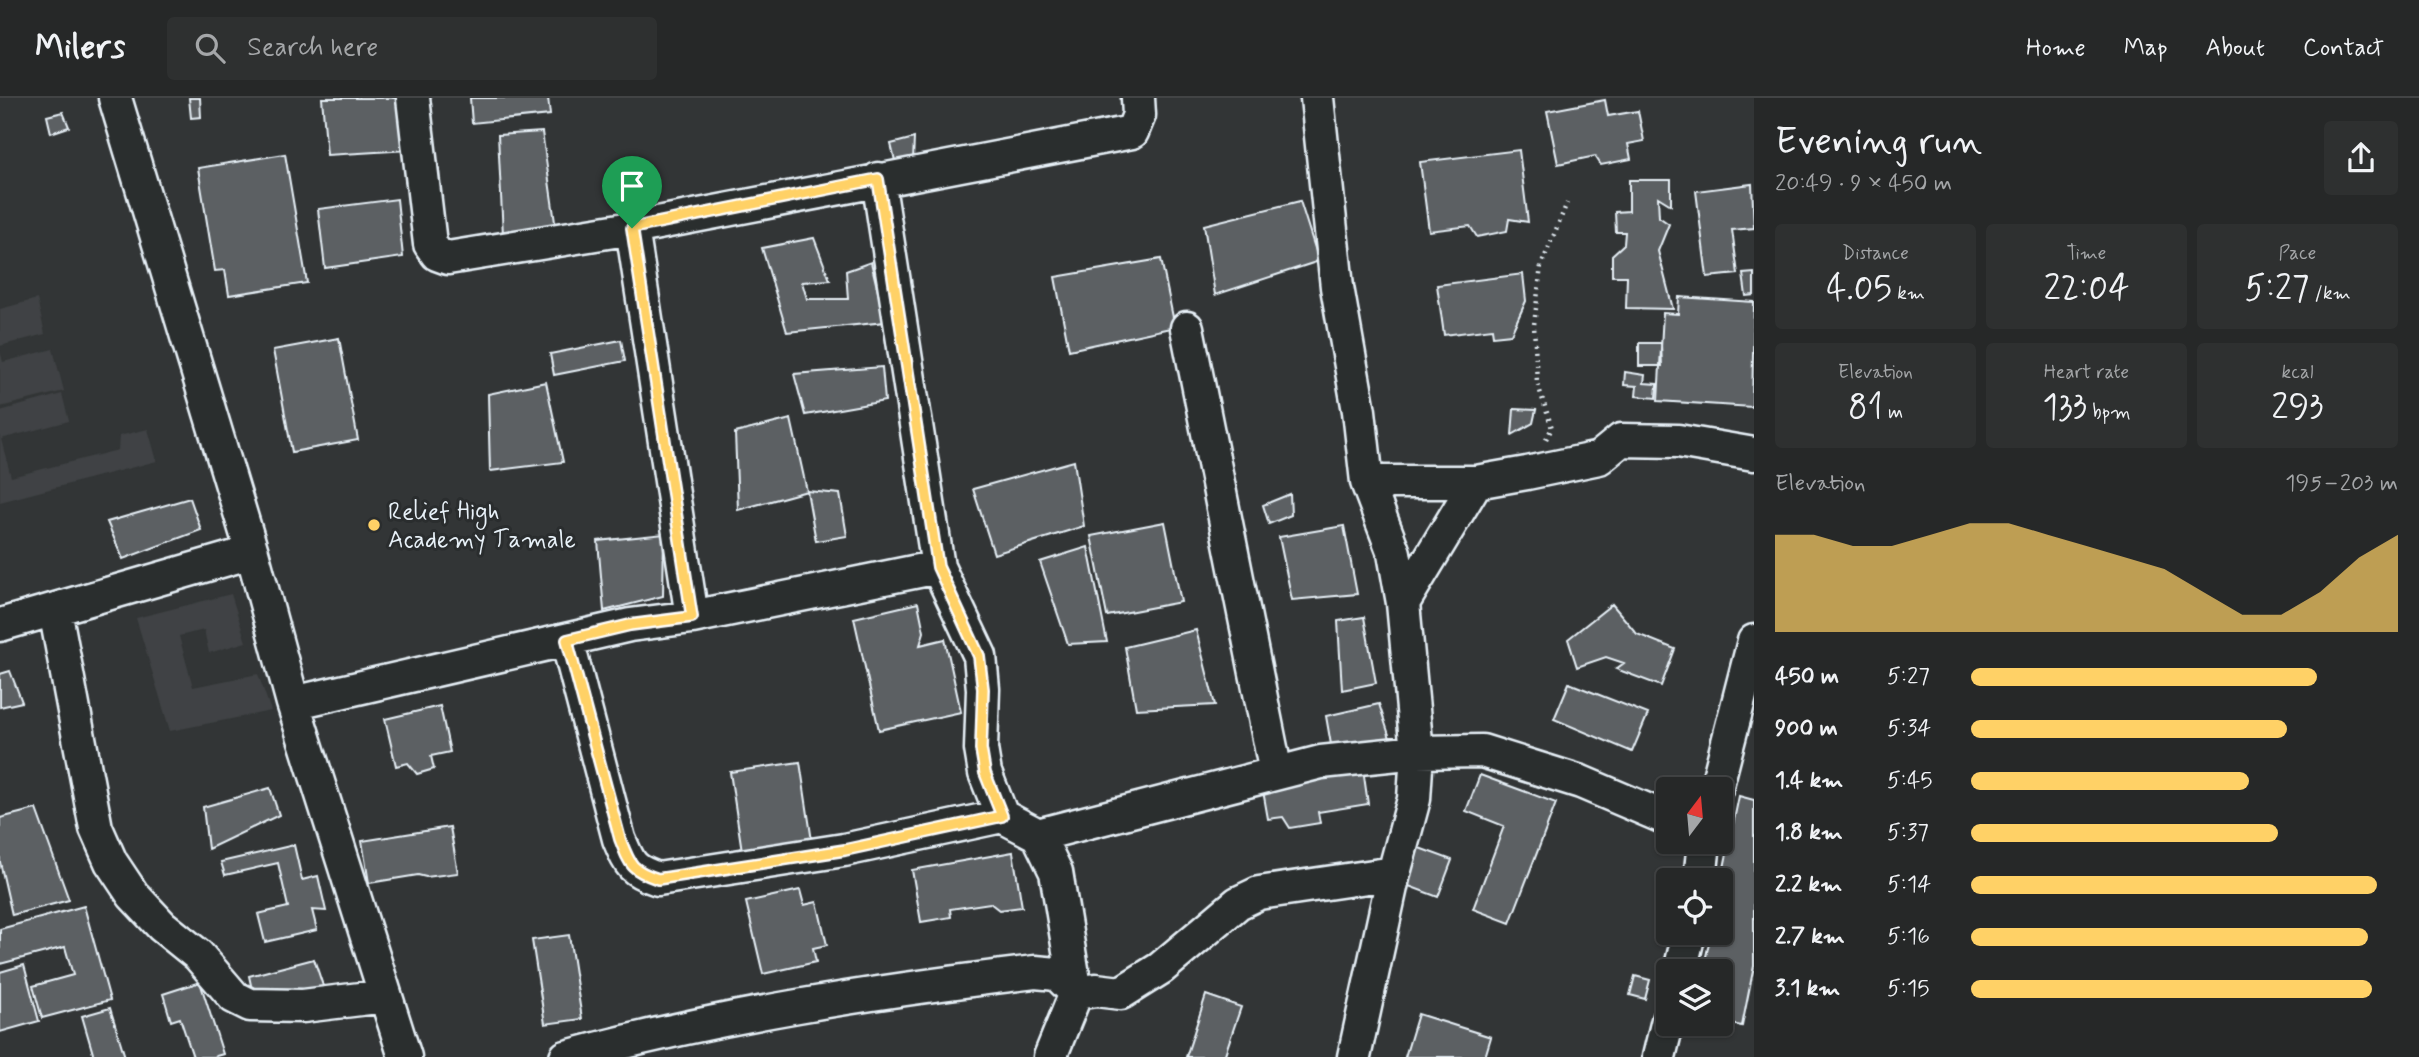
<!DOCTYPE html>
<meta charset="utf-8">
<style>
body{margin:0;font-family:Mynerve,sans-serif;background:#2e3030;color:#f1f3f6;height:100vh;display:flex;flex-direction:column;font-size:26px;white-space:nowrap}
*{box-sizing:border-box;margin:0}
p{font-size:23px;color:#a4a6a8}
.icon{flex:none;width:38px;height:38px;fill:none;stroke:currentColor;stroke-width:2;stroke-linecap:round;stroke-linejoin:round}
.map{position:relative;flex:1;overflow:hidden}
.side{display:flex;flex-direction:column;background:#262828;width:665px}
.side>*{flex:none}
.needle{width:46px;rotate:16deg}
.buttons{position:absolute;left:1656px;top:679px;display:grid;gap:14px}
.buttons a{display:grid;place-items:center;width:77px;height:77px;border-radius:7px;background:#262828;box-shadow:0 2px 5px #0004,0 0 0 2px #424445;font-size:35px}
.pin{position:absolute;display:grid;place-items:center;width:60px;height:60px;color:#fff;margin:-72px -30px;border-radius:50% 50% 50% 0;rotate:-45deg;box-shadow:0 0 7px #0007}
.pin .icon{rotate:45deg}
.round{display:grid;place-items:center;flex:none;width:74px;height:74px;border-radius:7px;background:#2e3030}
.head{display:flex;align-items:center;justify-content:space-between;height:119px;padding:0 21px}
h1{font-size:38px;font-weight:600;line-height:52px}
.figures{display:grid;grid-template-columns:repeat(3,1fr);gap:10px;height:119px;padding:7px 21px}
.figures div{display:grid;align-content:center;border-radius:7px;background:#2e3030;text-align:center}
.figures b{font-size:35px;font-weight:600}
.figures small{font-size:19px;font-weight:400}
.figures p{font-size:19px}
.chart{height:196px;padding:14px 21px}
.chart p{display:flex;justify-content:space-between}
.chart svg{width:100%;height:126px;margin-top:7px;fill:#ffd166;opacity:.7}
ul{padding:0 21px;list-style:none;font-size:23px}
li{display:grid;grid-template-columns:112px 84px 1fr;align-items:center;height:52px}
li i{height:18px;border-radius:9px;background:#ffd166}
header{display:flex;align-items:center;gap:42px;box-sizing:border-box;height:98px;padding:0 35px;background:#262828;border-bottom:2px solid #424445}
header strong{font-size:33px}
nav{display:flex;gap:38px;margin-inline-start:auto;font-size:24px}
.search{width:490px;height:63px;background:#2e3030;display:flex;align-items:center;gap:18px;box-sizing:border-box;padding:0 24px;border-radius:7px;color:#a4a6a8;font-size:26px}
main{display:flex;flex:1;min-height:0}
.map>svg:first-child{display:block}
.built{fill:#3f4244}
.building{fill:#5c6063;stroke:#e8f1f8;stroke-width:2}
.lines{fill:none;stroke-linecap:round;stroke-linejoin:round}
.minor-casing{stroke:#e8f1f8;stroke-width:37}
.path{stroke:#e8f1f8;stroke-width:4.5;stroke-dasharray:2 5;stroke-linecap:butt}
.minor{stroke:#2a2d2e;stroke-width:32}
.route-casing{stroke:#fff;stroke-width:14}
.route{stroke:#ffd166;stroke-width:9}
.poi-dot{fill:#ffd166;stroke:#2a2d2e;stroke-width:2.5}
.labels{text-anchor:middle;stroke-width:6;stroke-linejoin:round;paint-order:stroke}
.poi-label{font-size:24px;fill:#e8f1f8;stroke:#2a2d2e;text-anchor:start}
</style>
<header>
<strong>Milers</strong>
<div class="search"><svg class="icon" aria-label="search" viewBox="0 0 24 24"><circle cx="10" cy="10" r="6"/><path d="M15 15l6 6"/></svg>Search here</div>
<nav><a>Home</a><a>Map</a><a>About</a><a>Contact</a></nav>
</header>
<main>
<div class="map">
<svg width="1754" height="959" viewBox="0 0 1754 959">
<rect width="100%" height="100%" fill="#323536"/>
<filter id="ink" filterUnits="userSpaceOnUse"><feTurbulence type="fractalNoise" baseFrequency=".0143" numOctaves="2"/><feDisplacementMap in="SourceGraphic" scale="14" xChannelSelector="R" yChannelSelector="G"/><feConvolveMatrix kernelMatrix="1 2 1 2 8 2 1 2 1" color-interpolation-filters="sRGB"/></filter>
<g filter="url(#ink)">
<path class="built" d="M37,201L45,236L0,248V211Z
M53,251L64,293L0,309V253L3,264Z
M62,296L69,323L1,341L11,379L118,352L119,338L148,331L157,363L0,404V313Z
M231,496L246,544L209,555L204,532L179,538L193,589L258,576L271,613L170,633L136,520Z"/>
<path class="building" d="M189,0H200L201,19L191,20Z
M322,0H400L408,52L327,57Z
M470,0H548L550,17L472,25Z
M1605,2L1608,18L1638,13L1644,43L1628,46L1631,61L1601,67L1595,58L1558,66L1547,13Z
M63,14L69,29L51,35L47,18Z
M542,34L556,131L503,137L498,37Z
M914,40L913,63L896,67L891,46Z
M1519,52L1528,124L1509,121L1507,133L1477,139L1470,128L1429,133L1420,64Z
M285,56L307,185L229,197L225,172L215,173L198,70Z
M1629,82H1671V107L1658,99L1659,119L1669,126L1658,153L1673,211L1626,210L1627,178H1612V157L1624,146L1625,134H1616L1615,114L1629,113Z
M1752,86L1754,130L1732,132L1738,176L1707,179L1696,93Z
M397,101L403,159L325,170L318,111Z
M1300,103L1319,163L1215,197L1204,127Z
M814,140L830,182L802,184L807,201H848L846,173L871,164L885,224L787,234L762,150Z
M1161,161L1175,229L1069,252L1055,179Z
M1754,175V197L1746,198L1743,176Z
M1523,176L1526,203L1511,236L1493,238L1492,231L1444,237L1437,187Z
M1679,199L1754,204L1752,309L1658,303L1663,215L1678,216Z
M339,240L358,342L292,354L273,252Z
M621,242L625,263L554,277L550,256Z
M1639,245H1661L1662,268H1639Z
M882,269L885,303L805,317L794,276Z
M1625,274L1645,277L1644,285L1657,286L1656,300L1636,298L1637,288L1624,287Z
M546,284L563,364L490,373L488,296Z
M1514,311L1536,312L1533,325L1512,337Z
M791,321L807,393L738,412L735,335Z
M1074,363L1084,428L994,456L973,391Z
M807,393L840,396L847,438L816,443Z
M1290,396L1291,417L1269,426L1263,407Z
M190,400L201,432L123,461L107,424Z
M1165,424L1181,504L1107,518L1091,438Z
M1344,428L1357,496L1292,502L1279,439Z
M664,436L663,498L604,513L598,443Z
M1088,449L1107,544L1068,546L1040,464Z
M918,505L924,534L920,547L945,541L961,614L879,632L854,520Z
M1612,506L1637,536L1675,551L1661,588L1616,571L1624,565L1606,559L1577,569L1568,541Z
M1364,519L1376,585L1342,592L1338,523Z
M1196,532L1215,607L1136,611L1125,549Z
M10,573L22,604L0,609V576Z
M1569,585L1648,616L1632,654L1554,621Z
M1379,606L1390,640L1333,658L1326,618Z
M440,608L450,654L431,658L434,671L417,676L408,665L396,668L385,621Z
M800,664L812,743L742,753L730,674Z
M1363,671L1368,706L1318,714L1320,725L1290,730L1283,719L1268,721L1262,687Z
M1480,677L1556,705L1510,825L1473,811L1504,728L1466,713Z
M270,690L279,717L208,751L203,709Z
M1739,698L1754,702V868L1742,928L1720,924V873H1703L1711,835H1720V789Z
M36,711L69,802L12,817L0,764V720Z
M450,729L458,775L426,779L418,777L369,785L362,743Z
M294,747L302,782L318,778L326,813L312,812L317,832L265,844L258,816L288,809L278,765L225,777L221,764Z
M1411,747L1452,762L1438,799L1398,784Z
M1013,754L1022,809L999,812L990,805L950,811L951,819L921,824L912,772Z
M800,792L804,807L817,804L827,847L813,850L816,864L763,876L746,804Z
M84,808L110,902L42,920L33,888L73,877L65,849L0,866V831Z
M569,837L582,921L545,926L532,842Z
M314,861L325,894L254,901L249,878Z
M24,867L39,923L0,934V874Z
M1635,878L1650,882L1645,901L1630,897Z
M200,884L223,956L213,959H193L180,920L171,923L163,896Z
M1206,897L1241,909L1224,959H1186Z
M110,910L125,959H94L82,918Z
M1418,916L1491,939L1485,959H1405Z"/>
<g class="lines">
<defs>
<path id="minor" d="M115,0L252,454L293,605L405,959
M413,0L430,146L437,156L448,160L632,130L1132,34L1139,17L1138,0
M878,81L938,469L980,558L983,591L981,651L985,675L1002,718
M632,130L692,519
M1187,230L1276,675
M1367,384H1476L1527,375L1599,360L1621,342L1678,343L1754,356
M1403,505L1476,384
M55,512L96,730L111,764L133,797L162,828L198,857L234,899L250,907L303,908L385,898
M0,527L252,454
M567,542L619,741C630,767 631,772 658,781L844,752L1002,718L1038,737L1056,774L1076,895L1050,959
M293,605L630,527L692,519L938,469
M1716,691L1754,543
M1038,737L1321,664L1417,654L1403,505L1394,455L1367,384L1359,313L1337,189L1317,0
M1700,782L1704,744
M1680,873L1689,835
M1076,895L1096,892L1121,895L1161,870L1238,805L1259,795L1394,775
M566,959C721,917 875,893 1035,874L1057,876L1076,895
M1354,959L1394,775L1414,701L1417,654L1482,653L1581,684L1668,721
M1659,959L1668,922"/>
</defs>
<use href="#minor" class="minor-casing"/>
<path class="path" d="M1546,341L1552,330L1537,284L1534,227L1541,168L1567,105"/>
<use href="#minor" class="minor"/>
</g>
</g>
<g class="lines" filter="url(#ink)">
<defs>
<path id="route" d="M878,81L938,469L979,558L983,591L981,651L985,675L1002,718L845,752L658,781C631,772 630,767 620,741L567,542L630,527L692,519L632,130Z"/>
</defs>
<use href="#route" class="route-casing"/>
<use href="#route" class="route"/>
</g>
<circle class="poi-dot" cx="374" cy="427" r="7"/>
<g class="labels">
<g class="poi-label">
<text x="388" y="421">Relief High<tspan x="388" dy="28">Academy Tamale</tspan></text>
</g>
</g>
</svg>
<div class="buttons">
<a><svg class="needle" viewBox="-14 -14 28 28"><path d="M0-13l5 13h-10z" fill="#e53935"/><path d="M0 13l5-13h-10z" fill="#a4a6a8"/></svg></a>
<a><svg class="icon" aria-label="locate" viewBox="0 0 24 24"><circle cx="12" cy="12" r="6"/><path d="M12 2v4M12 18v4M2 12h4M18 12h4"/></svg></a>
<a><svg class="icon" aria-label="layers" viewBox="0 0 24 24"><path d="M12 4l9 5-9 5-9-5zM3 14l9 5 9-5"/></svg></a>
</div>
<div class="pin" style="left:632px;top:130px;background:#1e9e55"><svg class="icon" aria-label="arrive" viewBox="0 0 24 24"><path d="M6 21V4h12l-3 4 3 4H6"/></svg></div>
</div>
<section class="side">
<div class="head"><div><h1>Evening run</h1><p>20:49 · 9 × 450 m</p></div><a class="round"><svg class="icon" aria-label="share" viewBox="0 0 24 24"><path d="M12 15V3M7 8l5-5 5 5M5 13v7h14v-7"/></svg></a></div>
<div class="figures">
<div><p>Distance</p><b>4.05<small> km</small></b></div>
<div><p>Time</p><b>22:04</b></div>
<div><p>Pace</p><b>5:27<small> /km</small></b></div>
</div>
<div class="figures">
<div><p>Elevation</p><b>81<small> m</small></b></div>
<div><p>Heart rate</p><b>133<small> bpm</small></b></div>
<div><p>kcal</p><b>293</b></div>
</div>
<div class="chart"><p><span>Elevation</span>195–203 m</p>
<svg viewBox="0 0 160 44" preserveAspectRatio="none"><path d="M0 44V10L10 10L20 14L30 14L40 10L50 6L60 6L70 10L80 14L90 18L100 22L110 30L120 38L130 38L140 30L150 18L160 10V44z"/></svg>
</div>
<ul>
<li><b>450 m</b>5:27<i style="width:81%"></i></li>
<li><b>900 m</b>5:34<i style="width:74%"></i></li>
<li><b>1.4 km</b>5:45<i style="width:65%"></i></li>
<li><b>1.8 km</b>5:37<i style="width:72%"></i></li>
<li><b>2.2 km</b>5:14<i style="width:95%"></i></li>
<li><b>2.7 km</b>5:16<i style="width:93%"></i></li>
<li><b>3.1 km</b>5:15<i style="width:94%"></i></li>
</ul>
</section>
</main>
